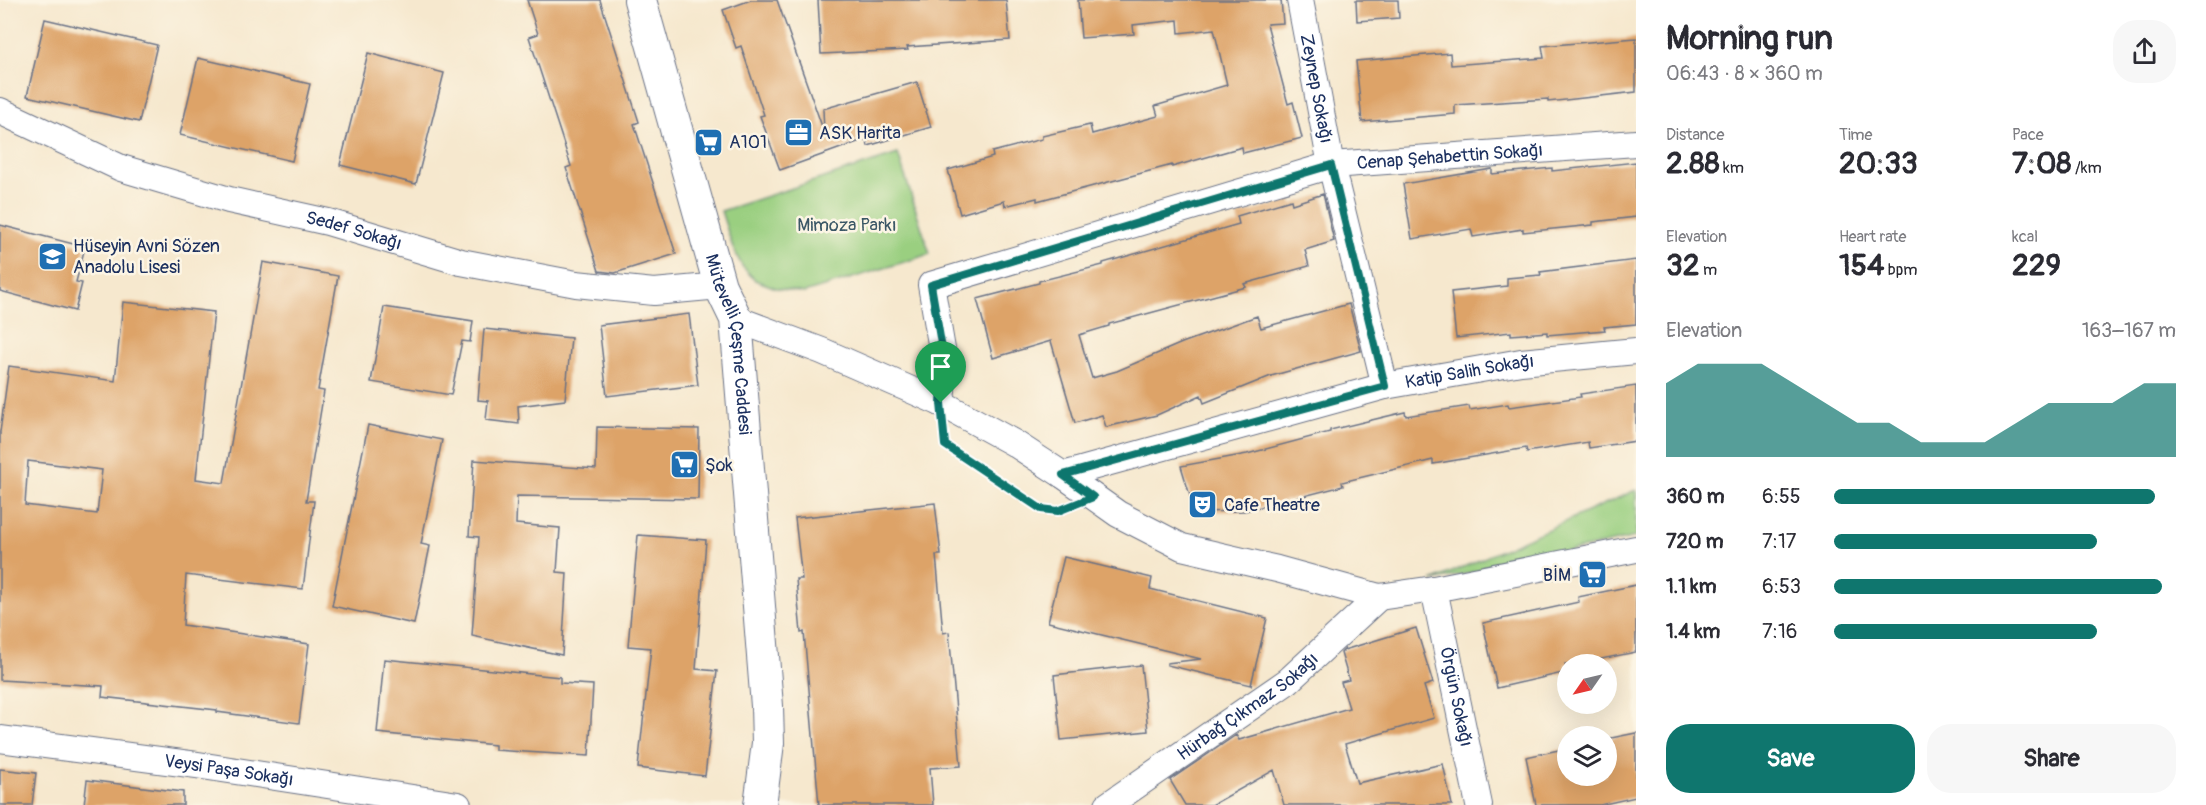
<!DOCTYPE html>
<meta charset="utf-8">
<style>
body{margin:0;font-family:Pangolin,sans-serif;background:#f7f7f7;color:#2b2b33;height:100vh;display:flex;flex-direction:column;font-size:22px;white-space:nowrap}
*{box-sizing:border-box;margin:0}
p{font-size:20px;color:#7c7c81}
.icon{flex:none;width:33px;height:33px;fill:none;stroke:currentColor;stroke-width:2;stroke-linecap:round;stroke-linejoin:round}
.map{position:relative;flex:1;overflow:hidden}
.panel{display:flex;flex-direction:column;background:#fff;width:570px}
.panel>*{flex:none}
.needle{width:39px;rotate:236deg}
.buttons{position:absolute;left:1557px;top:654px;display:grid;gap:12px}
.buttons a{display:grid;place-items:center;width:60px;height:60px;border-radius:50%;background:#fff;box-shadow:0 6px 24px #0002;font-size:30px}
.pin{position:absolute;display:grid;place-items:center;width:51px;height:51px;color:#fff;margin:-62px -26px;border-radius:50% 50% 50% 0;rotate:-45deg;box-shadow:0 0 6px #0007}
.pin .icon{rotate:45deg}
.round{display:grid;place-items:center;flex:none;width:63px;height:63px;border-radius:24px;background:#f7f7f7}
.summary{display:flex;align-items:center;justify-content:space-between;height:102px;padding:0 30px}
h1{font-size:33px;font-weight:800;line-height:45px}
.figures{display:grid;grid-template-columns:repeat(3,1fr);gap:9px;height:102px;padding:6px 30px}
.figures div{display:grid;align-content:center}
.figures b{font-size:30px;font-weight:800}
.figures small{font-size:16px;font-weight:400}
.figures p{font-size:16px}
.chart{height:168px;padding:12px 30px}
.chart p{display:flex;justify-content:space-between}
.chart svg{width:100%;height:108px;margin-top:6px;fill:#0f766e;opacity:.7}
.button{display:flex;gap:12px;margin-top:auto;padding:12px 30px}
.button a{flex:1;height:69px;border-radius:24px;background:#0f766e;color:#fff;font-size:24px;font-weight:800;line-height:69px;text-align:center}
.button a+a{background:#f7f7f7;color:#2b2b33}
ul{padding:0 30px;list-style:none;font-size:20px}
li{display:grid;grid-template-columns:96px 72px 1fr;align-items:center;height:45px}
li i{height:15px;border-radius:8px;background:#0f766e}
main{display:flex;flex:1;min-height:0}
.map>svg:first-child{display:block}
.green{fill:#9acf80;stroke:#5a7f6f;stroke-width:1.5}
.building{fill:#dda368;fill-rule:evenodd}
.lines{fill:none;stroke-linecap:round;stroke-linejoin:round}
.minor-casing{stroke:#687085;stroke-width:28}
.tertiary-casing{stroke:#687085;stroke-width:34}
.path{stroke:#687085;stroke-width:4;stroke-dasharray:4.5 4.5;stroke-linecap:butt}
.minor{stroke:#fff;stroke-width:26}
.tertiary{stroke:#fff;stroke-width:32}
.route-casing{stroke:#fff;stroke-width:12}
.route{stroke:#0f766e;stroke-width:8}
.labels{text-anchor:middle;stroke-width:5;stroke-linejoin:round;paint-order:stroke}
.street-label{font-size:18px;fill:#1b2f5e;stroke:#fcf5e5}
.poi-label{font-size:18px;fill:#1b2f5e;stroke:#fcf5e5;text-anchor:start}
.park-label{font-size:18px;fill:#3b5766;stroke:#fcf5e5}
</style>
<main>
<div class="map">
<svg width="1636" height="805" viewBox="0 0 1636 805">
<rect width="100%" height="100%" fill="#fcf5e5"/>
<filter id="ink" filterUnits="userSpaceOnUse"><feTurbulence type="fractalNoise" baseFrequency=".0167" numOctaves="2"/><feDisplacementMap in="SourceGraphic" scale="12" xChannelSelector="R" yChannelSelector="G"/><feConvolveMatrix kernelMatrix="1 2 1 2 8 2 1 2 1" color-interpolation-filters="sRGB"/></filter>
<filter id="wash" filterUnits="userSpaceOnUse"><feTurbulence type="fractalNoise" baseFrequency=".008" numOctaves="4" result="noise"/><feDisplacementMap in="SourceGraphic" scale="24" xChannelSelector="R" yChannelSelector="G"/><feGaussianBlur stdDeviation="1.35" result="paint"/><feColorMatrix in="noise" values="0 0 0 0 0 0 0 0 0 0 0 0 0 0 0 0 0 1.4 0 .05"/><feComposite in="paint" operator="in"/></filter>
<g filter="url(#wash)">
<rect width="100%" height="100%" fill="#f6e8ce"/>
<path class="green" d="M898,154L930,254L804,293L776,288L755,280L742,266L733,248L721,211Z
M1636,490V537L1432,581Z"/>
<g id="blocks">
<path class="building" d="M527,0H600L639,122L634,124L676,254L615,273L599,271L566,168L571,166L529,37L538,34Z
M751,0H777L824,132L823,109L917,82L931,127L868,146L866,139L780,170L760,116L764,115L741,46L736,48L723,10Z
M818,0H1006L1010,40L907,47L908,50L821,54Z
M1078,0H1281L1283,23L1267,24L1288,104L1293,102L1302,138L1243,153L1242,147L1172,167V165L1037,201V198L1005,206L1004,201L960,214L948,170L993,157L992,152L1042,139V136L1090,125L1092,134L1158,116L1155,106L1227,85L1214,29L1179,33L1178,20L1133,25L1134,34L1081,38Z
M1356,0H1398L1399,18L1357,21Z
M45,19L157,45L139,122L27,96Z
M1636,38V92L1548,102V99L1455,105V114L1362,122L1356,61L1450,53L1451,65L1517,60L1544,58L1542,46Z
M368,53L444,73L416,184L340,165Z
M198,58L310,84L292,161L180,135Z
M1636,162V217L1593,222V225L1523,232V229L1473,237L1471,229L1412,239L1403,184L1492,169V174L1552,168V171Z
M1323,194L1334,241L1305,250L1309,266L1244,284L1246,287L1109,324V326L1079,335L1092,378L1117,371L1182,343L1257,316L1261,328L1349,304L1361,351L1271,376L1204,403L1201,395L1157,415L1106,427L1102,415L1075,423L1051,341L993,358L977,299L1039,283V281L1103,265V263L1239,224L1237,216L1291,200L1292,204Z
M0,225L85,247L76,282L82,283L75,311L0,291Z
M1636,260V324L1604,327L1605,330L1547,335V332L1511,335V332L1456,338L1451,292L1507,286V278L1541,275L1540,272Z
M263,262L338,276L318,390L324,391L306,501H314L303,589L186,575L183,625L309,644L299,723L217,712V710L102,697L103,686L0,680V432L9,366L115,381L123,302L214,312L196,479L224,483ZM28,461L102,470L97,514L25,505Z
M384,307L473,321L470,342L462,341L451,395L371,382Z
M689,314L698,385L607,396L599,325Z
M484,329L571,338L565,400L518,406L519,424L486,420L488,401L478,400Z
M1636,386V441L1589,448L1588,442L1527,452L1526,448L1433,464V460L1342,482L1343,486L1245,511L1195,512L1181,466L1247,454L1330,432V430L1405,412L1406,416L1469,406L1470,410L1508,404L1509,407L1581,397L1580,394Z
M368,425L442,440L421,544L430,546L414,624L332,606Z
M597,427L699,429L698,499L517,496L516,524L560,528L557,572L567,573L562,655L472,636L479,537L469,536L474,460L596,469Z
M935,503L941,555H936L943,633L949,632L961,766L930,768L933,805H819L804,632L801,633L796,579H802L795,518Z
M638,535L706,540L696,669L717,671L705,776L638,768L651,648L628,646Z
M1064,557L1152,578L1150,589L1267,618L1251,685L1167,665V663L1201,659L1048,622Z
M1636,585V652L1591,661L1592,664H1565L1567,672L1497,688L1483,623L1579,602L1578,597Z
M1416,628L1433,683L1424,686L1434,718L1345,744L1357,783L1443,764L1452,805H1284L1274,770L1212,805H1185L1170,780L1236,735L1239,740L1349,708L1341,682L1349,680L1341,653L1344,650Z
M384,659L560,677V683L593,685L589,756L495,750V745L377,733Z
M1141,665L1148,731L1061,740L1054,675Z
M1636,733V797L1600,805H1536L1526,757L1568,748V776H1606V739Z
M0,769L36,773L32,805H0Z
M87,780L183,792V805H84Z"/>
</g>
</g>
<g filter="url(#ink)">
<use href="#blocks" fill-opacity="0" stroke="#687085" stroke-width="1.5"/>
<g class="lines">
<defs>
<g id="minor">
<path id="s1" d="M1300,0L1331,165L1385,386"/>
<path id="s2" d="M0,111L121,168L229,200L328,222L461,262L576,284L654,292L720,286"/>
<path d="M736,319L822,351L941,403L1014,443L1063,475L1118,514L1182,547L1277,569L1379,597L1434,589L1636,549"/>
<path id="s3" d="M941,403L944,361L931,285L1331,165L1636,143"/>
<path id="s4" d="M1063,475L1385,386L1521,362L1636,351"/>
<path id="s5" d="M1434,589L1479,805"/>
<path id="s6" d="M0,739L197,765L458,805"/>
<path id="s7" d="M1108,805L1288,681L1379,597"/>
</g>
<g id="tertiary">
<path id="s8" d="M640,0L720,286L736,319L767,706L768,743L760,805"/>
</g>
</defs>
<use href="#minor" class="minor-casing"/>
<use href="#tertiary" class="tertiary-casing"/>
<path class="path" d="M944,433L945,445L1041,509L1058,511L1067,507"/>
<use href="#minor" class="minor"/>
<use href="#tertiary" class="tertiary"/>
</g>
</g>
<g class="lines" filter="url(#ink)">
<defs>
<path id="route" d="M1331,165L1385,386L1063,475L1093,497L1058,511L1041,509L945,445L941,403L944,361L931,285Z"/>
</defs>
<use href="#route" class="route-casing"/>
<use href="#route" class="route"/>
</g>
<defs>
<symbol id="office-square" viewBox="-11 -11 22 22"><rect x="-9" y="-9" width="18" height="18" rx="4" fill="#1f6fb2" stroke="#fcf5e5"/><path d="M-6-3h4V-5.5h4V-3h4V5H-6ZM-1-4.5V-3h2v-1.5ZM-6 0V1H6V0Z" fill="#fff"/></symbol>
<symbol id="supermarket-square" viewBox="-11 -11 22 22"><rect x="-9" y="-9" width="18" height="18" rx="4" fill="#1f6fb2" stroke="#fcf5e5"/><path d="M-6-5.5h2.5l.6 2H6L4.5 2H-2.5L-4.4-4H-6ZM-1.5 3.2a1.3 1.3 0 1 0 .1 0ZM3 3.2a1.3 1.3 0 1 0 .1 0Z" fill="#fff"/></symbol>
<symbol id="school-square" viewBox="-11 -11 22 22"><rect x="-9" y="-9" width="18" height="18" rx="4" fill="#1f6fb2" stroke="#fcf5e5"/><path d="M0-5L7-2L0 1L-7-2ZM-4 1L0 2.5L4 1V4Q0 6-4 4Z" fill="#fff"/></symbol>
<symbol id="theatre-square" viewBox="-11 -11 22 22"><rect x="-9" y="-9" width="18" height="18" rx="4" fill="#1f6fb2" stroke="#fcf5e5"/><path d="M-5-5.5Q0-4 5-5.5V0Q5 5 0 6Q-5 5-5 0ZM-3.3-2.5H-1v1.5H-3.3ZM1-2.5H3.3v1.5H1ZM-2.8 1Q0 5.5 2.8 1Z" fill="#fff"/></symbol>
</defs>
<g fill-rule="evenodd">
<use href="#office-square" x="782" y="116" width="33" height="33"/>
<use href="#supermarket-square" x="692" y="126" width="33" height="33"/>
<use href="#school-square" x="36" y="240" width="33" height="33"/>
<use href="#supermarket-square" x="668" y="448" width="33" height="33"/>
<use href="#theatre-square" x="1186" y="488" width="33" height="33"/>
<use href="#supermarket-square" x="1576" y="558" width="33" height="33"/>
</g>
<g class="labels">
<g class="street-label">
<text dy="6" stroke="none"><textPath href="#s1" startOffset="90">Zeynep Sokağı</textPath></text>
<text dy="6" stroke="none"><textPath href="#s3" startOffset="656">Cenap Şehabettin Sokağı</textPath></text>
<text dy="6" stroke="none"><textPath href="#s2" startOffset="375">Sedef Sokağı</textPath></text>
<text dy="6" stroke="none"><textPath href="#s8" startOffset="357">Mütevelli Çeşme Caddesi</textPath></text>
<text dy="6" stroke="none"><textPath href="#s4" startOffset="420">Katip Salih Sokağı</textPath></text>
<text dy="6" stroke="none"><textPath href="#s5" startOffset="110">Örgün Sokağı</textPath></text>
<text dy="6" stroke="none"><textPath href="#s7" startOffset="171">Hürbağ Çıkmaz Sokağı</textPath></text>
<text dy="6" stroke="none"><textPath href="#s6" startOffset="231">Veysi Paşa Sokağı</textPath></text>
</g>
<g class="poi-label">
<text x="819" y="139">ASK Harita</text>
<text x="729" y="148">A101</text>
<text x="73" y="252">Hüseyin Avni Sözen<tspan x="73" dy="21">Anadolu Lisesi</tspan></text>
<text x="705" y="471">Şok</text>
<text x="1224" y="511">Cafe Theatre</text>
<text x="1571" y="581" text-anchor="end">BİM</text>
</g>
<g class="park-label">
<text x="847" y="231">Mimoza Parkı</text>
</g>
</g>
</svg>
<div class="buttons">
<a><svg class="needle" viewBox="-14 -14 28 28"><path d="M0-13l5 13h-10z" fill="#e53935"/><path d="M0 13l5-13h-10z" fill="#7c7c81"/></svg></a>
<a><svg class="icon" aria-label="layers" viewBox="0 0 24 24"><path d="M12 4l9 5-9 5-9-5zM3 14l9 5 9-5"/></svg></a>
</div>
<div class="pin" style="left:941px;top:403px;background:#1e9e55"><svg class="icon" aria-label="arrive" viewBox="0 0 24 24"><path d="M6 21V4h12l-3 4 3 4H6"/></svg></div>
</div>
<section class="panel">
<div class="summary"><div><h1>Morning run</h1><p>06:43 · 8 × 360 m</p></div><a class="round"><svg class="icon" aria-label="share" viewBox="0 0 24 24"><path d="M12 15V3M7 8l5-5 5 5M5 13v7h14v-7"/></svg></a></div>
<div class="figures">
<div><p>Distance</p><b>2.88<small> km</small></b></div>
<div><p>Time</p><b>20:33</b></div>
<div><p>Pace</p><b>7:08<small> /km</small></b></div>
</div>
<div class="figures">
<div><p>Elevation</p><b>32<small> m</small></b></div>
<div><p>Heart rate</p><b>154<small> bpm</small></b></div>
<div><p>kcal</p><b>229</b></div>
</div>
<div class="chart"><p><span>Elevation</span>163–167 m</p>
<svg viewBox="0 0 160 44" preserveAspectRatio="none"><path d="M0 44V14L10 6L20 6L30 6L40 14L50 22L60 30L70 30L80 38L90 38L100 38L110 30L120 22L130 22L140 22L150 14L160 14V44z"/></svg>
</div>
<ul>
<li><b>360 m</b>6:55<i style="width:94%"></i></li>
<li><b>720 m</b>7:17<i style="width:77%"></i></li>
<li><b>1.1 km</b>6:53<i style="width:96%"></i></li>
<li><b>1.4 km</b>7:16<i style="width:77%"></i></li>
</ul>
<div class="button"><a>Save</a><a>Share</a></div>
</section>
</main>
